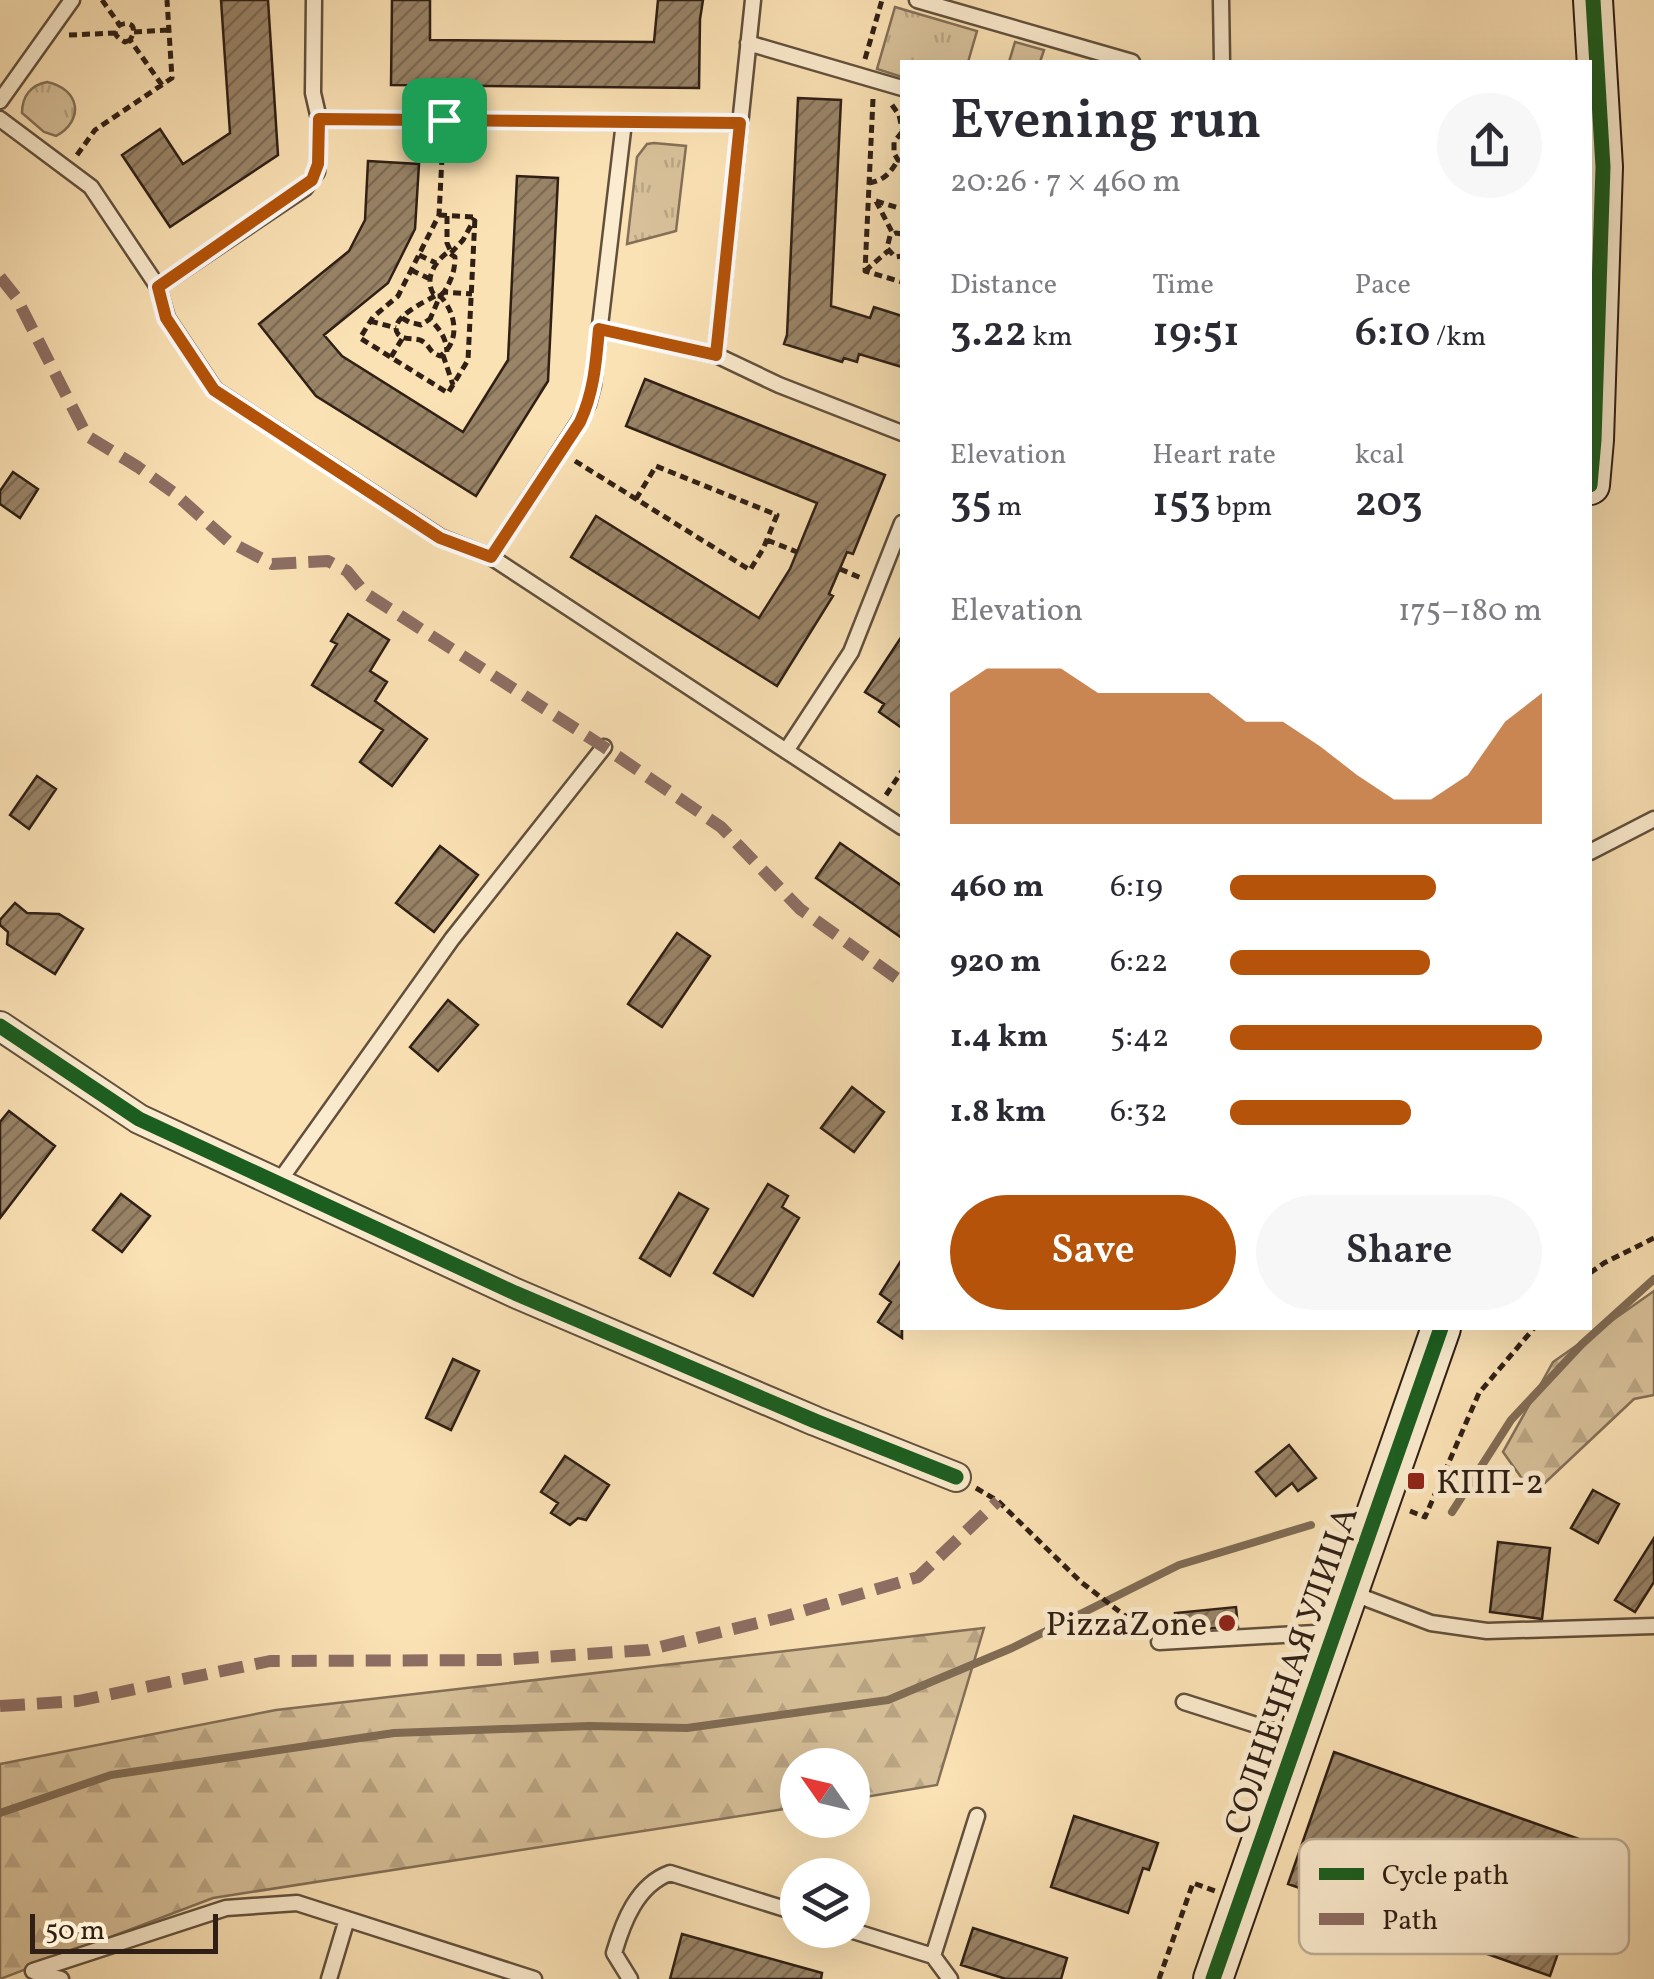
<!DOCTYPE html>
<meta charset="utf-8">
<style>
body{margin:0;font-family:Vollkorn,serif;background:#f7f7f7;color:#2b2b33;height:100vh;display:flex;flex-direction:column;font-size:38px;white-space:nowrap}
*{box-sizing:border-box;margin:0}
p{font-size:32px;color:#7c7c81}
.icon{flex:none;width:55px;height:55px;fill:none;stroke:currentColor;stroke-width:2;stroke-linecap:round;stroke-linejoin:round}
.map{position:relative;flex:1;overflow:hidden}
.panel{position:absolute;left:900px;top:60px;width:692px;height:1270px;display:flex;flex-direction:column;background:#fff;border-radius:0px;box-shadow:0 10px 40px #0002}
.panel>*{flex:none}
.needle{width:65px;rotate:304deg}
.tools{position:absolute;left:780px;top:1748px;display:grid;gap:20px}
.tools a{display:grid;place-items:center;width:90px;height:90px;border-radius:50%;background:#fff;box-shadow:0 10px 40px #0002;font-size:50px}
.scale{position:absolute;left:30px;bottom:25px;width:188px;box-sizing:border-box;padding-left:10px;border:5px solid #2f1f15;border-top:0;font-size:28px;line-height:35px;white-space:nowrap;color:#2f1f15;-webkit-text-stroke:8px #fceccf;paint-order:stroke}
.pin{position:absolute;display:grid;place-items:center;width:85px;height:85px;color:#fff;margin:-42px;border-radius:20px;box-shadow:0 5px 15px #0006}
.round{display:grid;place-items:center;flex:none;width:105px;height:105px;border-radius:52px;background:#f7f7f7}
.headline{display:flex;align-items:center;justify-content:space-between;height:170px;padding:0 50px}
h1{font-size:55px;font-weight:600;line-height:75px}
.figures{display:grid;grid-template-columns:repeat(3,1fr);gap:15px;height:170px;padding:10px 50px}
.figures div{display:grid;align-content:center}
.figures b{font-size:42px;font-weight:600}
.figures small{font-size:28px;font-weight:400}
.figures p{font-size:28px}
.chart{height:280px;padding:20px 50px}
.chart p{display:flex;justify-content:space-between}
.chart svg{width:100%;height:180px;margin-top:10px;fill:#b45309;opacity:.7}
.button{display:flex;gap:20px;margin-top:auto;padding:20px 50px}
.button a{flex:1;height:115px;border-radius:60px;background:#b45309;color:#fff;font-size:40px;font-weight:600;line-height:115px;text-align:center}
.button a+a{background:#f7f7f7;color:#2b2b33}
ul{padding:0 50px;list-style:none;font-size:32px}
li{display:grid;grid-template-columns:160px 120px 1fr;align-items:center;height:75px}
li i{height:25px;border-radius:12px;background:#b45309}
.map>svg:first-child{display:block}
.grass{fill:#d8c19a;stroke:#847058;stroke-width:2.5}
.forest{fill:url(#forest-firs);stroke:#847058;stroke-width:2.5}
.park{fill:url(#park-tufts);stroke:#847058;stroke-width:2.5}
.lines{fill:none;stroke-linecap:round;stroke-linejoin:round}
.stream{stroke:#806c55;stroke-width:8}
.building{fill:url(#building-hatch);stroke:#2f1f15;stroke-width:2.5}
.lane-casing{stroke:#62503d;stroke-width:19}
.street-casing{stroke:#62503d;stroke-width:32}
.secondary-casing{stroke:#2f1f15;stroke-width:42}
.path{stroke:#2f1f15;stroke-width:5;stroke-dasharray:8 5;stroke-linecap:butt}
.lane{stroke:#fceccf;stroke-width:14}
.street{stroke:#fceccf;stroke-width:28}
.secondary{stroke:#fceccf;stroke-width:38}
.quiet{stroke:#8d6e63;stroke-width:12;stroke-dasharray:25 12;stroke-linecap:butt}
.cycleway-casing{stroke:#fceccf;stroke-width:21}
.cycleway{stroke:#1b5e20;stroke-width:15}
.route-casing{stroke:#fff;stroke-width:20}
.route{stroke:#b45309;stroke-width:12}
.poi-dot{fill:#8f2418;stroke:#fceccf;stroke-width:4}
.labels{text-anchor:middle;stroke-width:10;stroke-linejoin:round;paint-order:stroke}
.poi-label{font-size:35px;fill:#2f1f15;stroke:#fceccf;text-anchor:start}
.street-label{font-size:35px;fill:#2f1f15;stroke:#fceccf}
.key{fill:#fceccf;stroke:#beae97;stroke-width:2.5}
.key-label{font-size:28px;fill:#2f1f15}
</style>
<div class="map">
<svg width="1654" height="1979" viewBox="0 0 1654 1979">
<defs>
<pattern id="forest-firs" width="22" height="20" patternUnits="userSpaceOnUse" patternTransform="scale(2.5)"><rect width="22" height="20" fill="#d8c19a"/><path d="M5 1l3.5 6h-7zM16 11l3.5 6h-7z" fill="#baa584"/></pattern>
<pattern id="park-tufts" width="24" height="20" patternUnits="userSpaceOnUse" patternTransform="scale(2.5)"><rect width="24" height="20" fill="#d8c19a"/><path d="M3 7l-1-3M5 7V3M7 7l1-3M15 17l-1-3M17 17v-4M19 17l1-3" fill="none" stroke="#baa584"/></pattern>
<pattern id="building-hatch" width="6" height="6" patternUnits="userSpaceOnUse" patternTransform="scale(2.5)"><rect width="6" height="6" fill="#998468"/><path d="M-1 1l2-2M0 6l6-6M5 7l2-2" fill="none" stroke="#7d6b54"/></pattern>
</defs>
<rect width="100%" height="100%" fill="#fbe2b5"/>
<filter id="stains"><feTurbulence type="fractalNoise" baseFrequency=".002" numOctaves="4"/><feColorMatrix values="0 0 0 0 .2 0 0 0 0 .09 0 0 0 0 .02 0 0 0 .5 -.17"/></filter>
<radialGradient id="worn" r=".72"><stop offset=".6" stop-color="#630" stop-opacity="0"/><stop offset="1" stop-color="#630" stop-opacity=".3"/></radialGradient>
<path class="grass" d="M1015,42L1044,50L1040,62H1009Z"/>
<path class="forest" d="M1654,1291V1395L1634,1399L1533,1494L1503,1452L1553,1362Z
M984,1628L937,1785L853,1799L852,1765H798L797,1807L213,1898L0,1979V1764L276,1710Z"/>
<path class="park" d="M895,7L977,31L968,62H902V77L877,69Z
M47,82C80,89 85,120 56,136L44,132L22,113C22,96 31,85 47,82Z
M654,143L686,146L676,231L627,244L637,157L647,144Z"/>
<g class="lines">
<path class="stream" d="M1452,1512L1511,1420L1582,1344L1654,1279
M0,1813L111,1775L394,1733L589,1726L687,1728L888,1700L1012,1648L1179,1565L1311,1525"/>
</g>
<path class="building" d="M221,0H268L278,155L170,227L122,155L160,129L183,164L230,133Z
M392,0H430V40L654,42L658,0H703L700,19L699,88L391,85Z
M798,98L841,100L831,306L870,318L874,307L902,316V367L859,354L857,362L844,358L842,362L784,344L787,335Z
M368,161L419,164L415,229L388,283L324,335L342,356L463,432L508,360L517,176L558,178L548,381L476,496L316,396L259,324L349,251L365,220Z
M645,379L885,475L853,554L847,552L829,594L833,596L777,686L571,557L596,516L759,618L790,569L817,503L626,426Z
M13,472L38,489L20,518L0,504V491Z
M348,614L389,640L370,671L387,682L375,701L427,739L392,786L360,762L383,730L312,685L337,644L331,641Z
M902,636V728L879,712L884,704L865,692Z
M37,776L56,789L29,829L10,815Z
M840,843L902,886V938L816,878Z
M440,846L478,875L434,932L396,903Z
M15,903L27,913L59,914L83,929L55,974L7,944L8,932L0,925V920Z
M677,933L710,956L662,1027L628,1004Z
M448,1000L478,1025L438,1071L410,1047Z
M852,1087L884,1112L854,1152L821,1128Z
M9,1111L55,1146L0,1218V1122Z
M768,1184L788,1196L782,1207L799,1218L753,1296L714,1273Z
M679,1193L708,1209L670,1276L640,1258Z
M121,1194L150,1216L122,1252L93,1230Z
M902,1259V1338L878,1322L891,1302L880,1294Z
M453,1359L479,1371L451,1430L426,1418Z
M1289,1445L1316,1478L1298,1491L1292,1483L1276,1496L1256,1472Z
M565,1456L609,1485L586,1520L578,1518L570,1525L551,1513L558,1503L541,1492Z
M1593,1490L1619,1504L1598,1543L1571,1528Z
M1654,1538V1582L1635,1612L1615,1600Z
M1498,1542L1550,1548L1542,1619L1490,1612Z
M1236,1607L1238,1627L1177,1630L1175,1613Z
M1334,1752L1596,1845L1550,1976L1288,1884Z
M1074,1816L1158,1843L1149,1870L1143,1868L1128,1913L1051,1887Z
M973,1928L1067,1958L1061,1979H1006L961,1965Z
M682,1934L822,1973L821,1979H670Z"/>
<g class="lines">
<defs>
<path id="lane" d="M917,0L1132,62
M1221,0L1222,62
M748,43L902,88
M0,101L72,0
M0,119L91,187L158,287L167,318L215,390L440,537L491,557L902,827
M319,119L740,123
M158,287L305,188L317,172L318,163L319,119L313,93L314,0
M599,329L716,355L779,385L902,433
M716,355L753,0
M491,557L579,422L588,404L593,385L624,122
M786,751L851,652L902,523
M1590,852L1654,819
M278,1183L452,939L604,747
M1349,1592L1431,1623L1487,1631L1654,1626
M1159,1642L1333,1632
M1184,1702L1297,1738
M347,1919L534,1979
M850,1930L933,1956L950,1979
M933,1956L977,1816
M33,1971L226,1908L297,1903L347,1919L329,1979
M35,1972L61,1979
M630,1979L614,1953C623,1922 637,1885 670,1873L798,1913"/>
<path id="street" d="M0,1026L139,1119L515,1293L815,1421L956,1477"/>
<path id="secondary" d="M1590,485L1594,440L1603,167L1593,0
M1213,1979L1441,1328"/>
</defs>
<use href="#lane" class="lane-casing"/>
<use href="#street" class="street-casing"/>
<use href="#secondary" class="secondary-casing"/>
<path class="path" d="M102,0L119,24
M134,32L169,30
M69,35L116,33
M130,40L125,42C94,26 147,11 130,40L162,85
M865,59L882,0
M873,99L865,271L902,282
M892,105L899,115L902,129
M902,132L894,142V153L898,160L902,161
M77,155L95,130L172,78L167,0
M869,183C885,180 890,173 898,160
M876,201L893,234
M876,201L902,209
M439,215L475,217L468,360L448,393L360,338L373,317L398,296L439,215L443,138
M447,216V243L451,252
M902,234L896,233L890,236L887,248L895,257L902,256
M451,253L463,240L475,218
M419,255L436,263
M411,270L430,279
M865,271L888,251
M444,292L440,296H435C423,281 434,262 448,252L455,257C455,271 451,281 444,292L472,294
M435,296C426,301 387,319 398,334C404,341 415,337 422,341C431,346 428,352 440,356C461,342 456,312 440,296L430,319C440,330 446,337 447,352
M402,318L409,322L421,325L430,319
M370,321L396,328
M443,355L453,385
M391,357L402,339
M575,461L750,570L763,549L777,515L656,466L636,499
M767,540L797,552
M840,569L861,578
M886,795L902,771
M1590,1273L1604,1263L1654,1238
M976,1488L998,1501L1081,1582L1146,1632
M1410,1511L1425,1517L1479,1393L1534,1328
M1159,1979L1193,1883L1215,1891"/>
<use href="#lane" class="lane"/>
<use href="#street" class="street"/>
<use href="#secondary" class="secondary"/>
<path class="quiet" d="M0,277L16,297L87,436L138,467L174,493L228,541L272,564L328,561L347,571L365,593L604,747L721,827L800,909L902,982
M0,1706L78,1701L270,1661L497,1660L648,1650L786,1616L918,1577L998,1501"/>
<defs>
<path id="cycleway" d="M1590,485L1594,440L1603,167L1593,0
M0,1026L139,1119L515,1293L815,1421L956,1477
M1213,1979L1441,1328"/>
</defs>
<use href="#cycleway" class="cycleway-casing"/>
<use href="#cycleway" class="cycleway"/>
</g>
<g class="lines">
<defs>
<path id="route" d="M319,119L740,123L716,355L599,329C596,362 594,392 580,422L491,557L440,538L214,390L166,318L158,287L312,180L318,164Z"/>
</defs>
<use href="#route" class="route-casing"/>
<use href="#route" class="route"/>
</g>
<g class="poi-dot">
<rect x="1406" y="1471" width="20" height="20" rx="5"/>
<circle cx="1227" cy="1623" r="10"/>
</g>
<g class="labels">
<g class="poi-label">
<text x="1436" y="1493">КПП-2</text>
<text x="1207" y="1635" text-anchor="end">PizzaZone</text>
</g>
<g class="street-label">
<text transform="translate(1290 1670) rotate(-71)" y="12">СОЛНЕЧНАЯ УЛИЦА</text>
</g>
</g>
<rect x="1299" y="1839" width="330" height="115" rx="15" class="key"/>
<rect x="1319" y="1868" width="45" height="12" fill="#1b5e20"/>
<rect x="1319" y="1913" width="45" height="12" fill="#8d6e63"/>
<g class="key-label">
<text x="1382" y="1884">Cycle path</text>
<text x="1382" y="1929">Path</text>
</g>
<rect width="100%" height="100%" filter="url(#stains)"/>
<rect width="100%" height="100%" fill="url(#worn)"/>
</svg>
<div class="tools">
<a><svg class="needle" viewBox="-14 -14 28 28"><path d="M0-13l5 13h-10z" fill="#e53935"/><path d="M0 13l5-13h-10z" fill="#7c7c81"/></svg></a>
<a><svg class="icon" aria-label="layers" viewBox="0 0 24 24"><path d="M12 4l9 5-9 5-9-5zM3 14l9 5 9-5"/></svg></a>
</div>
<div class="scale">50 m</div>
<div class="pin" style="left:444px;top:120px;background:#1e9e55"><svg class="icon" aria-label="arrive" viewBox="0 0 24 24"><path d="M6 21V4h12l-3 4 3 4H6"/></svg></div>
<section class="panel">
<div class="headline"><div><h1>Evening run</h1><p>20:26 · 7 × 460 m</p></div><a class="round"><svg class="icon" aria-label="share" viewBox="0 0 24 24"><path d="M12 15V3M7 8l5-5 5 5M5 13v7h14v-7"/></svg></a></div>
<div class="figures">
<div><p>Distance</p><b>3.22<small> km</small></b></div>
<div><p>Time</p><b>19:51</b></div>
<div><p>Pace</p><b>6:10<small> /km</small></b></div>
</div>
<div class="figures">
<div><p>Elevation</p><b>35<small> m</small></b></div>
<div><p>Heart rate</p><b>153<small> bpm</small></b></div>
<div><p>kcal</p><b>203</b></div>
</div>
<div class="chart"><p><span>Elevation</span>175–180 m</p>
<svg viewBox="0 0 160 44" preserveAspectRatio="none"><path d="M0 44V12L10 6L20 6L30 6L40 12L50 12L60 12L70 12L80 19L90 19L100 25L110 32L120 38L130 38L140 32L150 19L160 12V44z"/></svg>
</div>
<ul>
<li><b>460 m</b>6:19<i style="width:66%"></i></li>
<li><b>920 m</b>6:22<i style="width:64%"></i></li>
<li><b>1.4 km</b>5:42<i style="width:100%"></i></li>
<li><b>1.8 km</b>6:32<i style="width:58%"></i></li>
</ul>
<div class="button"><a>Save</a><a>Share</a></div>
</section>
</div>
